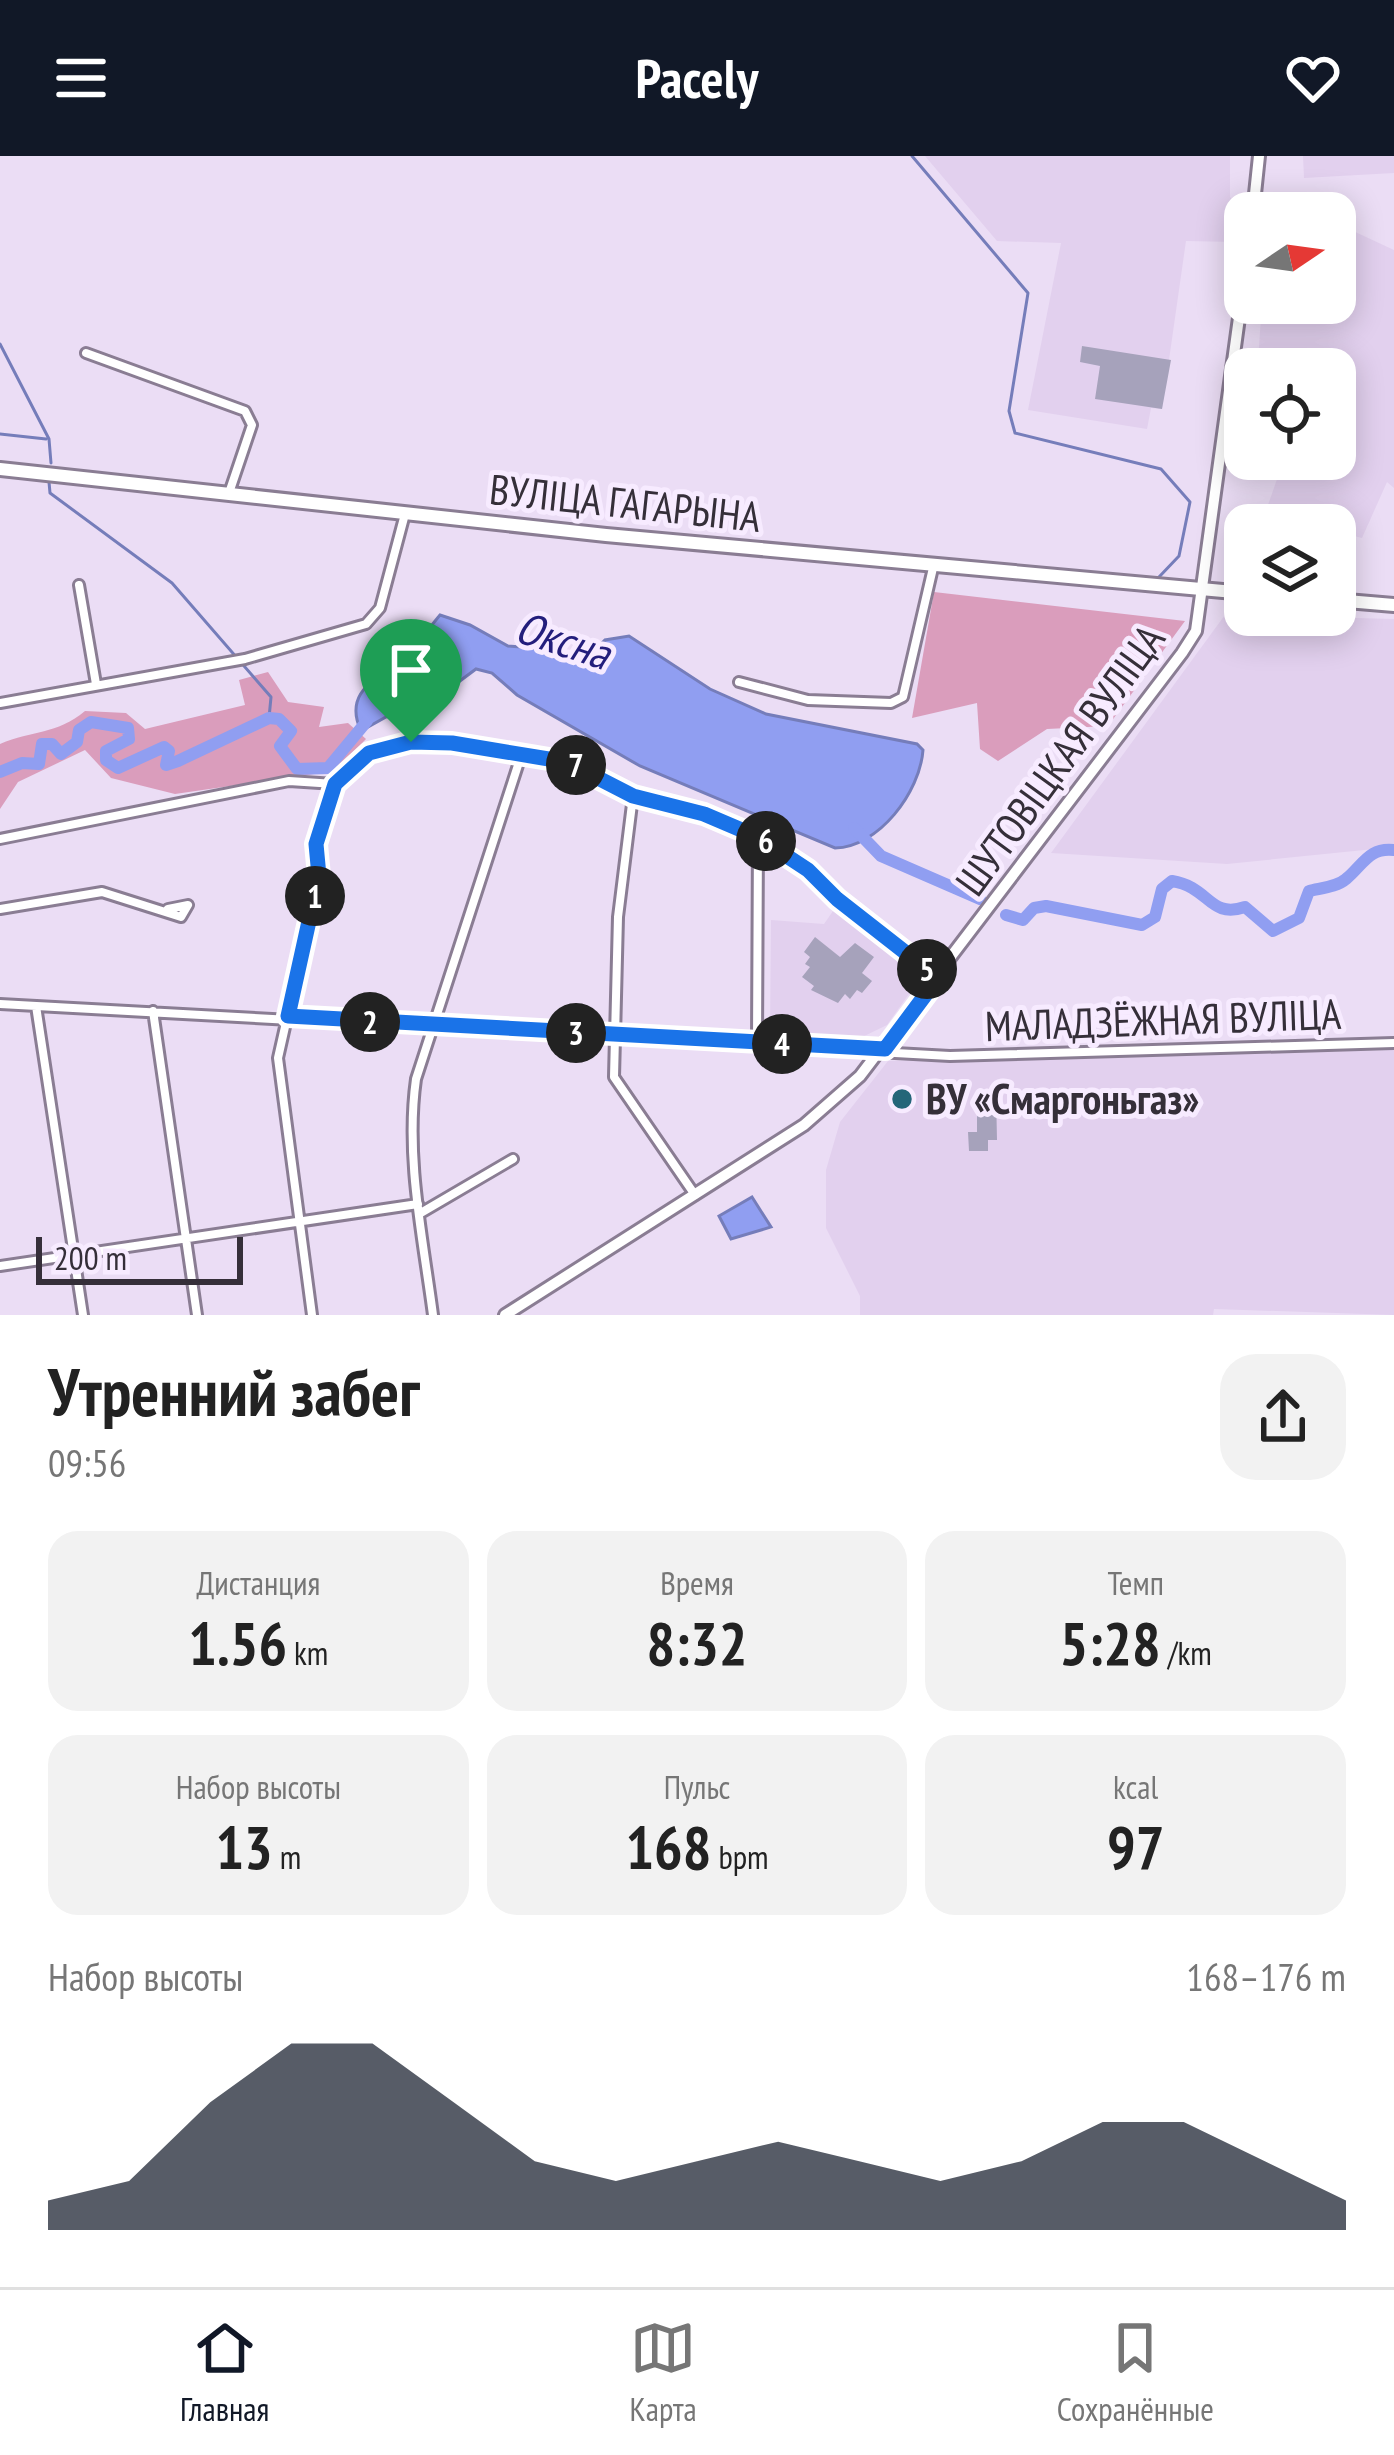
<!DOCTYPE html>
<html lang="ru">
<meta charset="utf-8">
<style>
body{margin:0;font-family:"PT Sans Narrow",sans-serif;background:#f2f2f2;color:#222;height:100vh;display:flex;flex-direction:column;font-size:45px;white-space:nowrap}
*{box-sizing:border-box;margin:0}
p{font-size:39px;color:#767676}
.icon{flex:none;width:66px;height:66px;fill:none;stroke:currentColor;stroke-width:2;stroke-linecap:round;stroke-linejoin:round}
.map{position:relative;height:1159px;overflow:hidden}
.side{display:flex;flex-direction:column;background:#fff;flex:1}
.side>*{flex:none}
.needle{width:78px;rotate:77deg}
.controls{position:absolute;left:1224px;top:36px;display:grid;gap:24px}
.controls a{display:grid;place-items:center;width:132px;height:132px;border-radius:24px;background:#fff;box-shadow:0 6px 30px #0003;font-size:60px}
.scale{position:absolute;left:36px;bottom:30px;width:207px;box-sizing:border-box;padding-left:12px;border:6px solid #352f39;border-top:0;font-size:33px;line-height:42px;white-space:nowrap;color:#352f39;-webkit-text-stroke:9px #f7ebff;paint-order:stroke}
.pin{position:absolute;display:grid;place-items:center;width:102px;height:102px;color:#fff;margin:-123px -51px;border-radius:50% 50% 50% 0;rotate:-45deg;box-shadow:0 0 12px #0007}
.pin .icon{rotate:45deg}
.km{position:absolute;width:60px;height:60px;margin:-30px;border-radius:50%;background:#222;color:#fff;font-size:33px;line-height:60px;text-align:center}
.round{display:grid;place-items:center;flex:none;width:126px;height:126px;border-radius:36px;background:#f2f2f2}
.summary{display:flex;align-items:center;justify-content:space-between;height:204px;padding:0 48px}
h1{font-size:66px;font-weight:700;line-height:90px}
.stats{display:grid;grid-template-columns:repeat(3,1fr);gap:18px;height:204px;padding:12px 48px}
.stats div{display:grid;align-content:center;border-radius:30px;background:#f2f2f2;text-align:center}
.stats b{font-size:60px;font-weight:700}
.stats small{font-size:33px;font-weight:400}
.stats p{font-size:33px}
.chart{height:336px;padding:24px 48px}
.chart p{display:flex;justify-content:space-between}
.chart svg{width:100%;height:216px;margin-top:12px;fill:#111827;opacity:.7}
header{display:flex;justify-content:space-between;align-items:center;height:156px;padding:0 48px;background:#111827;color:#fff;font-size:54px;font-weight:700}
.menu{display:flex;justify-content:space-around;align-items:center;height:168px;border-top:3px solid #e0e0e0;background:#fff;font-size:33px;color:#767676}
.menu a{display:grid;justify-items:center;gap:6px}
.menu .selected{color:#111827}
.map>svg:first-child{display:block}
.built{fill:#e2d0ee}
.green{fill:#da9dbc}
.water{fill:#909ef1;stroke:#757dba;stroke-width:3}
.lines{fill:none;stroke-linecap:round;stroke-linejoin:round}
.stream{stroke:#757dba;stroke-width:3}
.river{stroke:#909ef1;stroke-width:12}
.building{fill:#a6a2bb}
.street-casing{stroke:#8a7d93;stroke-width:14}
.secondary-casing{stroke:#8a7d93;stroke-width:16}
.primary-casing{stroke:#8a7d93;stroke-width:18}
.street{stroke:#fff;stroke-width:8}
.secondary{stroke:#fff;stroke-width:10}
.primary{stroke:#fff;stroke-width:12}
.route-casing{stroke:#fff;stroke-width:24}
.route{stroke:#1a73e8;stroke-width:15}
.poi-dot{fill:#246679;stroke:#f7ebff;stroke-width:4.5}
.labels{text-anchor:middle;stroke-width:10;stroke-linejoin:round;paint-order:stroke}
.street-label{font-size:42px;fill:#352f39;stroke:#f7ebff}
.poi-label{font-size:42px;font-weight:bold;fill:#352f39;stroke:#f7ebff;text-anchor:start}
.water-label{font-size:45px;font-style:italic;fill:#231e7c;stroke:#f7ebff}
</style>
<header><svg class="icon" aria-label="menu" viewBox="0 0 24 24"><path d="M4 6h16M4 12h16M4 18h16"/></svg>Pacely<svg class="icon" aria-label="heart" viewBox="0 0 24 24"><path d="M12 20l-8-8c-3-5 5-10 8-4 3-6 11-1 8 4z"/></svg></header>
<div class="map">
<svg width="1394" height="1159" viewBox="0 0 1394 1159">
<rect width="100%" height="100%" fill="#ebddf5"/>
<path class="built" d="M925,0H1230V41L1237,49L1234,86L1186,85L1162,253L1151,252L1147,273L1028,254L1061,87L997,85Z
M1303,0H1394V17L1304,22Z
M1335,60L1352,70L1351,74L1394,94V332L1387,326L1362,382L1335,375V369H1261L1284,303H1335V213H1245L1246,204L1258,205L1262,147H1335Z
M1230,452L1245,453V459L1394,463V691L1227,708L1051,697Z
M833,755L923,818L887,869L852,886L770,882L771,764L824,768Z
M1394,894V1159L1214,1153L1213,1159H860V1140L826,1072V1014L840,966L888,905Z"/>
<path class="green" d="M934,436L1185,465L1108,570L1047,573L998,605L980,593L977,547L912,562Z
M268,516L288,546L324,551L319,571L348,567L366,583L335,615L175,638L111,622L85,594L18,626L0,653V588C33,574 56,579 85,555L126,557L145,573L245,549L239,524Z"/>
<path class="water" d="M440,459L470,469L508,490L534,492L582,508L605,484L629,480L710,533L766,558L917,588L923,594C920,636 879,691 835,692L640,610L517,539L492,517L476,513L421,554L386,561L361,575C341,532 384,521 409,496C420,485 430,471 440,459Z
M752,1041L771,1071L731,1083L719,1060Z"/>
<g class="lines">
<path class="stream" d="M912,0L1028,137L1009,255L1015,277L1161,313L1190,346L1179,400L1159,421
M0,188L49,283L51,307
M0,278L46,283
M49,326L50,337L172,427L271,541L269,562"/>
<path class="river" d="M0,616L22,607L39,608L42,588H52L61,598L77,586L79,574L91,566L128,572L129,583L106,595V604L118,612L164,591L169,595L166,609L178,605L269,562L279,563L291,575L280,590L297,613L328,612L367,565
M854,672L881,700L980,743
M1006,759L1023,764L1034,752L1046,750L1142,769L1155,761L1162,733L1172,725C1210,731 1209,763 1245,751L1273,775L1299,762L1309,735C1321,732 1337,731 1346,723C1363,709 1369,691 1394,694"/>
</g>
<path class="building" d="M1082,190L1171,204L1162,253L1095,243L1100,210L1080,206Z
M815,781L840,801L855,787L874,801L862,817L872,825L862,837L857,834L850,843L845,838L838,847L811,834L814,830L802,821L810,811L805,808L810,801L804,796Z
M977,937H996L997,984H988V995H969L968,976H977Z"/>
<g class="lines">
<defs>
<path id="street" d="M86,197L245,255L252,269L229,337
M79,429L96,528
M739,526L808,544L891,547L903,541L933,412
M0,547L245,503L366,468L380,452L405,358
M633,640L618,761L614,921L695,1039
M758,681L808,714L837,743L937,821
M0,683L289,625L335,628
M0,753L102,736L181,761L188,749L168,753
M0,848L950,900L1394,887
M36,850L83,1159
M153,855L197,1159
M419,1058L513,1003
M0,1110L418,1048
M312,1159L278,902L319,720L316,689L335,628L369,597L384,590L452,587L494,593L567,606L633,640L704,658L758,681L757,886
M433,1159C423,1082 405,1001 416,923L521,600"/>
<path id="secondary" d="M1253,57L1259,0
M505,1159L804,969L860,920L1182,497L1196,475L1245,118"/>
<path id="primary" d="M0,313L606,379L1245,437
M1335,444L1394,449"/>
</defs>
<use href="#street" class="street-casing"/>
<use href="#secondary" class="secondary-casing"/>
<use href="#primary" class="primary-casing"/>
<use href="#street" class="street"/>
<use href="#secondary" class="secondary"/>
<use href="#primary" class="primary"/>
</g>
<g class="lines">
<defs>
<path id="route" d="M411,586L452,587L567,606L633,640L704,658L758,681L808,714L837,743L938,822L885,893L288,860L319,720L316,688L335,628L369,597Z"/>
</defs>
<use href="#route" class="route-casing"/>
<use href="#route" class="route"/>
</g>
<circle class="poi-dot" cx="902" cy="943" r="12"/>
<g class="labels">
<g class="street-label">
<text transform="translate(625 347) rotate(6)" y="15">ВУЛІЦА ГАГАРЫНА</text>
<text transform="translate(1060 604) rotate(-54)" y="15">ШУТОВІЦКАЯ ВУЛІЦА</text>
<text transform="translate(1163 864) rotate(-2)" y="15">МАЛАДЗЁЖНАЯ ВУЛІЦА</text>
</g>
<g class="poi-label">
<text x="926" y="958">ВУ «Смаргоньгаз»</text>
</g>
<g class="water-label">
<text transform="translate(563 484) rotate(18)" y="16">Оксна</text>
</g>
</g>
</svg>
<div class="controls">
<a><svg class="needle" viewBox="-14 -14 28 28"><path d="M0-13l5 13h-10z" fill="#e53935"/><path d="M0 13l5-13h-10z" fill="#767676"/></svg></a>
<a><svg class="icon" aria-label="locate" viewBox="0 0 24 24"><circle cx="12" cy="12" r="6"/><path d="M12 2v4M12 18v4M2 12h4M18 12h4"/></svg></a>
<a><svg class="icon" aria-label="layers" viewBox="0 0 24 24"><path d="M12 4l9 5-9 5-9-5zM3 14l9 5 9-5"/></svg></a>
</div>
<div class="scale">200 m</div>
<div class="pin" style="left:411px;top:586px;background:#1e9e55"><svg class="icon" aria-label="arrive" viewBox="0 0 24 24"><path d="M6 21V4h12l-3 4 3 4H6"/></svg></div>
<b class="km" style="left:315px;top:740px">1</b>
<b class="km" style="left:370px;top:866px">2</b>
<b class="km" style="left:576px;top:877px">3</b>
<b class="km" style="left:782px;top:888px">4</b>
<b class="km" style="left:927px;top:813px">5</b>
<b class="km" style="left:766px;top:685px">6</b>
<b class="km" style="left:576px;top:609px">7</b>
</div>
<section class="side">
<div class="summary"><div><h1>Утренний забег</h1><p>09:56</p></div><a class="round"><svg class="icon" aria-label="share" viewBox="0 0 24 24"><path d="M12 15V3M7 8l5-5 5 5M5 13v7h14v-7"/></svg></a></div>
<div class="stats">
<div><p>Дистанция</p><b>1.56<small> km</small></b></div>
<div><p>Время</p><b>8:32</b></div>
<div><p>Темп</p><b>5:28<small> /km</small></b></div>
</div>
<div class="stats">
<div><p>Набор высоты</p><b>13<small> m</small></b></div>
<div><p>Пульс</p><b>168<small> bpm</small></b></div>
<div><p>kcal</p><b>97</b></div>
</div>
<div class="chart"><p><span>Набор высоты</span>168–176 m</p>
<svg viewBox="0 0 160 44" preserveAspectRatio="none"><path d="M0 44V38L10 34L20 18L30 6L40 6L50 18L60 30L70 34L80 30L90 26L100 30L110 34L120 30L130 22L140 22L150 30L160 38V44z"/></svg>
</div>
</section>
<nav class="menu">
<a class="selected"><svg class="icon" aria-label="home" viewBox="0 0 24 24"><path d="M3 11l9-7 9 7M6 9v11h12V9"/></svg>Главная</a>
<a><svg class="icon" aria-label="map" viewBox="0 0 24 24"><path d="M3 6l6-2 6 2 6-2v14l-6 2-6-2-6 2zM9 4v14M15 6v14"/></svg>Карта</a>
<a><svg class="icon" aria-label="saved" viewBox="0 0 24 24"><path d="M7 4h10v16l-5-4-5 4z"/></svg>Сохранённые</a>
</nav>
